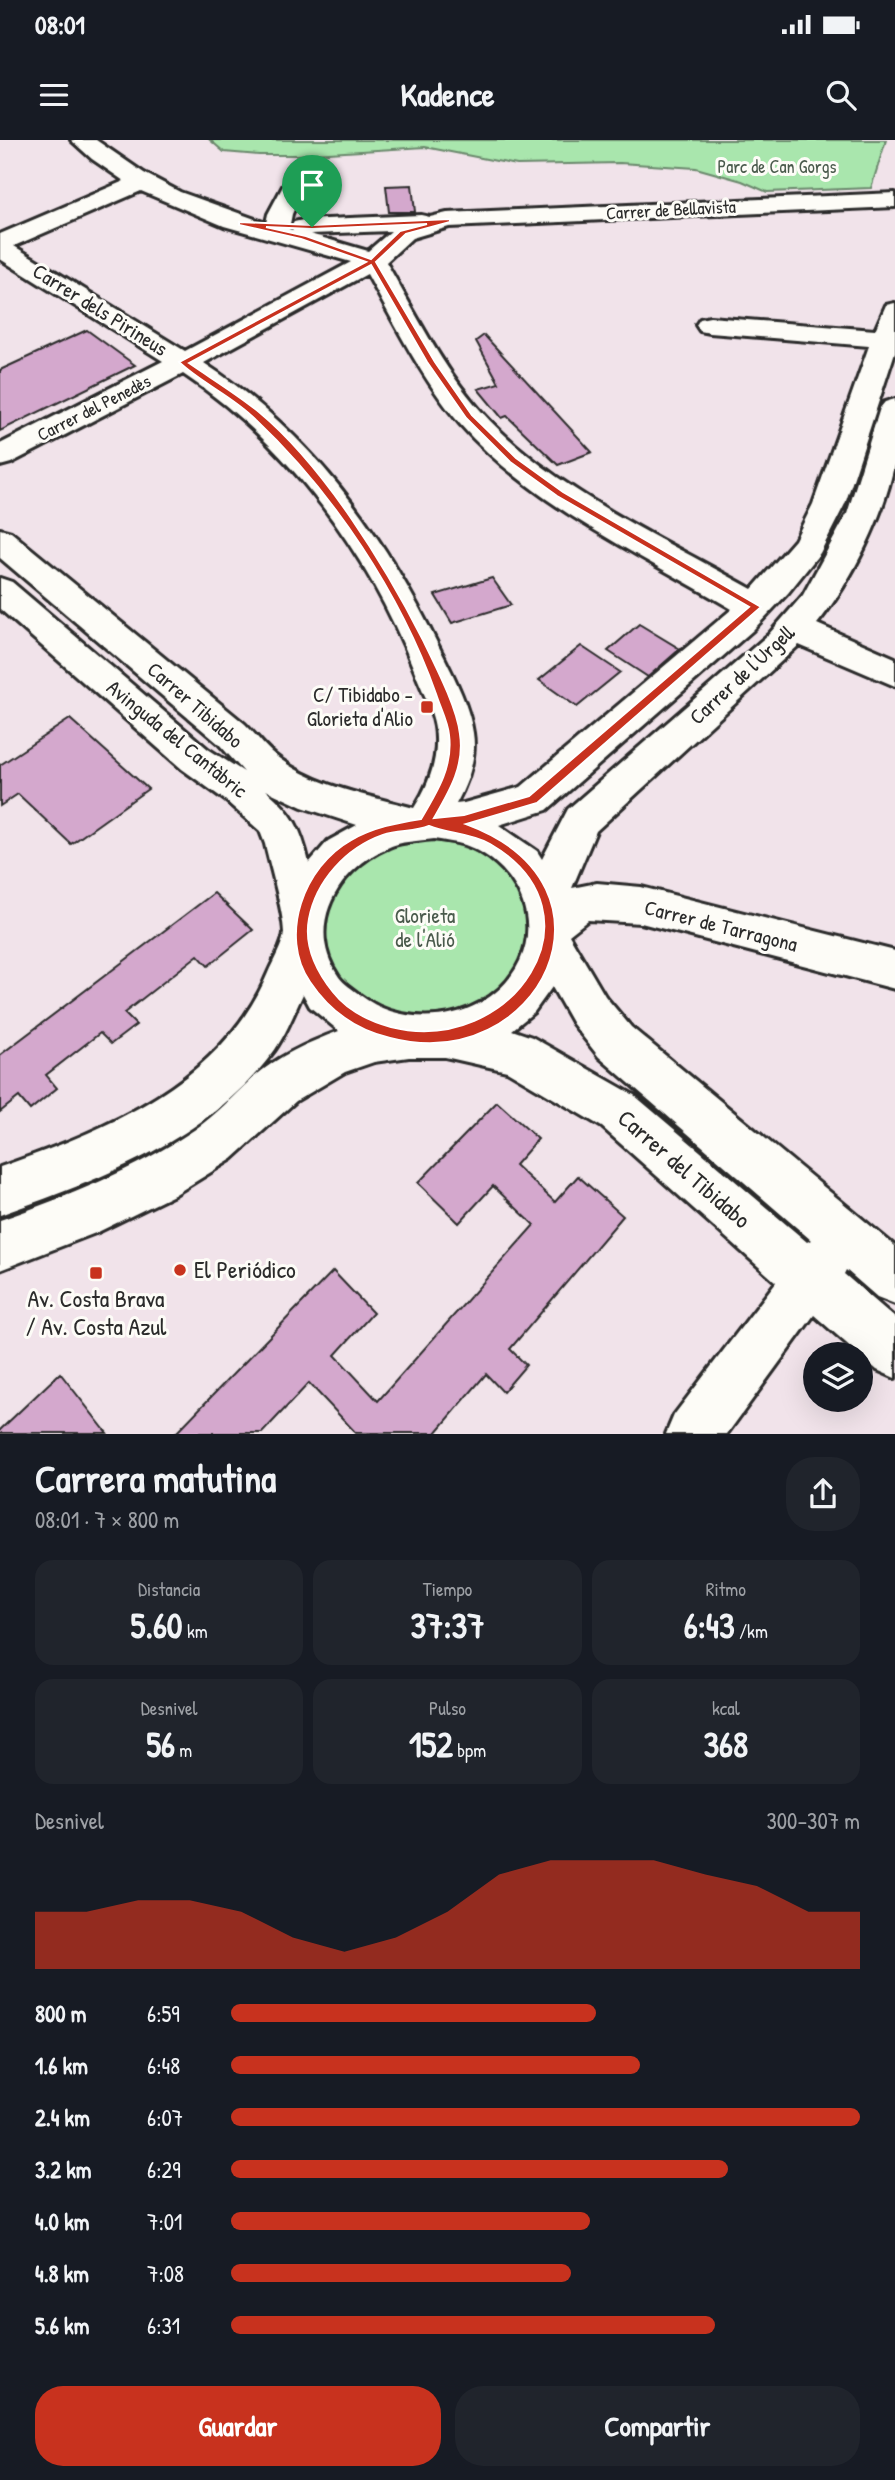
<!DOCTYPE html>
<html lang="es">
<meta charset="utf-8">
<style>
body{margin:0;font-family:"Patrick Hand",sans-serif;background:#20242c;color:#f1f3f6;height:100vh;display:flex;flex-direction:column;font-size:26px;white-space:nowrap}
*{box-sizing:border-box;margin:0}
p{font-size:23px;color:#9ea1a6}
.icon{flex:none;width:38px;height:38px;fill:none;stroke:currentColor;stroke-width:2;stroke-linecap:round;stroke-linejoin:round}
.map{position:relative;height:1294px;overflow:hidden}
.drawer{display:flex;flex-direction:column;background:#171b24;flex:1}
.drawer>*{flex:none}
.tools{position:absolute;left:803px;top:1202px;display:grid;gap:14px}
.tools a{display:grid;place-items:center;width:70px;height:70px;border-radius:50%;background:#171b24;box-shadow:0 7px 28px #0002;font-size:35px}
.pin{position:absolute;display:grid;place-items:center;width:60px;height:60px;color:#fff;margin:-72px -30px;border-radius:50% 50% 50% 0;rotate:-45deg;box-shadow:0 0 7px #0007}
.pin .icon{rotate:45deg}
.round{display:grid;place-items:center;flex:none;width:74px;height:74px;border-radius:28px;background:#20242c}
.headline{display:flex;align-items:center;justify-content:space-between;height:119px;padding:0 35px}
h1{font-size:38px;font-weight:700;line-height:52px}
.metrics{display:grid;grid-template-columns:repeat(3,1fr);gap:10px;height:119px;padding:7px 35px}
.metrics div{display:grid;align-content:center;border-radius:18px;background:#20242c;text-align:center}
.metrics b{font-size:35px;font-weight:700}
.metrics small{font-size:19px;font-weight:400}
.metrics p{font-size:19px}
.chart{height:196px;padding:14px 35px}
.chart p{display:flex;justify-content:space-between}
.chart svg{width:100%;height:126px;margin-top:7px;fill:#c8321e;opacity:.7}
.primary-button{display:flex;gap:14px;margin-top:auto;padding:14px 35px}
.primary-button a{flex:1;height:80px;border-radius:28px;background:#c8321e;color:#fff;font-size:28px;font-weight:700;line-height:80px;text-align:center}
.primary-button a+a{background:#20242c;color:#f1f3f6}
ul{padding:0 35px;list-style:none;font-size:23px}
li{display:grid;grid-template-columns:112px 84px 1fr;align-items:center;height:52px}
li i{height:18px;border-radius:9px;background:#c8321e}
.status{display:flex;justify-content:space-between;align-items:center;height:49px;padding:0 35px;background:#171b24;direction:ltr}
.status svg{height:19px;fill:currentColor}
header{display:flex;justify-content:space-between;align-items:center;height:91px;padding:0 35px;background:#171b24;font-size:32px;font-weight:700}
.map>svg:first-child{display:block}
.green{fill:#a9e6ad;stroke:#6a886c;stroke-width:2}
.building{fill:#d4a8cd;stroke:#2b2b2b;stroke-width:2}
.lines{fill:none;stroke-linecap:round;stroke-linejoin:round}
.minor-casing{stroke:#2b2b2b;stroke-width:6}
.minor{fill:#fdfcf7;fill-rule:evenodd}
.route{fill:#c8321e;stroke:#fff;stroke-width:2;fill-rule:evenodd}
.poi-dot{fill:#c8321e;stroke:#fdfcf7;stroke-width:2.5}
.labels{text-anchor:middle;stroke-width:6;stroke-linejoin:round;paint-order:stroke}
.far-park-label{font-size:18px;fill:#4a5a4c;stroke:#fdfcf7}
.far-street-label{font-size:18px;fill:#2b2b2b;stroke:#fdfcf7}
.street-label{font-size:21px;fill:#2b2b2b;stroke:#fdfcf7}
.poi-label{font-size:21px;fill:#2b2b2b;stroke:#fdfcf7;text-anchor:end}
.park-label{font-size:21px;fill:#4a5a4c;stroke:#fdfcf7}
.near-street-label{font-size:24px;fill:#2b2b2b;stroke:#fdfcf7}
.near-poi-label{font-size:24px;fill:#2b2b2b;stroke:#fdfcf7;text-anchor:start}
</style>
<div class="status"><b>08:01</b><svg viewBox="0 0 49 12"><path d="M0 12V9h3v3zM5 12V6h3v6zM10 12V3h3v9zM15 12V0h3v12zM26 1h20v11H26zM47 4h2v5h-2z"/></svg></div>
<header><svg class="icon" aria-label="menu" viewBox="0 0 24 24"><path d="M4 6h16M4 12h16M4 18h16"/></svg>Kadence<svg class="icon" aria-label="search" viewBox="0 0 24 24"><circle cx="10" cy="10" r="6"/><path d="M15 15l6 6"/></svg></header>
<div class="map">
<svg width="895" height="1294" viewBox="0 0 895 1294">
<rect width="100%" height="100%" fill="#f1e3ea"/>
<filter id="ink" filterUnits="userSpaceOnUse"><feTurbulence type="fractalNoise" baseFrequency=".0143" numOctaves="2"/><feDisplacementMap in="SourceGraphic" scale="14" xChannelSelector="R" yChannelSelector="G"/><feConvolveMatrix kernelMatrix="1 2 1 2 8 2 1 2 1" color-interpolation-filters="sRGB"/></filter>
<g filter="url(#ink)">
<path class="green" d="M210,0H886L871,48L767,52L742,41L696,28L620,23L517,25L425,7L297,15H259L224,12Z
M415,700C563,700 560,867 434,876C409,878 384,873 363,858C340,842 322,817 323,788C324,738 372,708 415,700Z"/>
<path class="building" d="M412,45L415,72H389L386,46Z
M87,190L135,225L0,291V230Z
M484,195L592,312L558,325L507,276L502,278L478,249L499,243L476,201Z
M492,438L511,465L452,483L435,455Z
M639,484L680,509L648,537L608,511Z
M581,506L620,532L577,567L539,540Z
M70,579L148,649L71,704L18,654L0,666V625Z
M214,753L253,790L208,826L198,815L124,873L136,885L111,904L100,893L46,935L57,948L30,970L19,957L0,972V915Z
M497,962L538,999L515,1025L555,1062L578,1036L623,1076L510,1209L526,1225L503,1252L486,1234L436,1293H356L309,1243L262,1293H176L333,1131L373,1173L335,1215L378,1261L534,1085L493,1046L459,1083L418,1043Z
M60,1233L107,1293H0V1290Z"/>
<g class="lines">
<defs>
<path id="minor" d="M71,0H96L144,33L180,52L266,83L268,74L283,46L291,44L299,46L303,51L292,74L289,89L293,90L291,87L294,82L303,80L421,75L430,77L447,73L895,53V67L449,87L412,98L386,122C415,172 442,228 481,271C552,350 660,397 752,449L795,400L813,364L869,206L710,193L700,191L696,185L700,179L710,177L875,190L886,165L895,163V212L845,364L820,413L788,453L753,490L547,670L499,685L537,711L542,719L568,669L769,494L803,455L847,374L880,268L885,262L895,259C895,278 895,300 895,319C887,371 851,443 817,484L895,518V546L799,505L596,691L572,748L597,743L641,747L895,811V849L641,783L588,780L569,795L605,856L631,887L895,1106V1164L877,1157L846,1130L844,1134L895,1178V1238L877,1230L814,1175L727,1294H666L674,1275L776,1142L602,987L507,931L445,917H409L374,922L345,932L296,961L232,1019L174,1055L98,1092L0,1130V1080C67,1057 135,1030 194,990C216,975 234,955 254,937C278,916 309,902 339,891L310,867L303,854C293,875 285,897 271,915C205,1001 99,1040 0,1075V1027C106,990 222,943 268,833C273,821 283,805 284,793C284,773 270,726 265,704L260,691L225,660L182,629L0,469V438L12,442L208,609L244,632L219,604L0,418V389L11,392L245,584C257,596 267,610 280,619C319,648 368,655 414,668C428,646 437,624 436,598C436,576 423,553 415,532C368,413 290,305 183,234L11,323L0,326V304L163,221L0,119V94L124,41L92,19ZM141,51L224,86L351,122L185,211L14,106ZM391,91L368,111L310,94ZM367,134C395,184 422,240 460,284C530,364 641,415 732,469L521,647L464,663L456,664C468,642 477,618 473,593C469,564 451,531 438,505C383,392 310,292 204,223ZM266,650L302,667L357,685L328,701L309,723C301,688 293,673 266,650ZM434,699C444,701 455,702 465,705C512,722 542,774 520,821C492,880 409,893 360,855C353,849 344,844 339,837C304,787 337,730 387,708C400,701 419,701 434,699ZM552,847L573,884L599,917L811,1100L807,1102L634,955L532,897L512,890L534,872Z"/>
</defs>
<use href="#minor" class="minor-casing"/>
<use href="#minor" class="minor"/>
</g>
</g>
<path class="route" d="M450,79V82L406,94L376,122L435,222L472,275L516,318L563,352L761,467L537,663L466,684C634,746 539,937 390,898C356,890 330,872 310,842C278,796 304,726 351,700C374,687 396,683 421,679C437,652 453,627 449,595C448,582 440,567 436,554C400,453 334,354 256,280C234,257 202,244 179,222L366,122L301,99L239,85V82L312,85ZM427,84L400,91L371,119L306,96L266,87L312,89ZM371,125L427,222L466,278L510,322L557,356L749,467L529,656L464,675L434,678C449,652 465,626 460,594C457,567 435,525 423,500C385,425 324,326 259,272C237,254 212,239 189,223ZM429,686C449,694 471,693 490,704C609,773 512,917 391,887C369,881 347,870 333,852C317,832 304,806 309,779C316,741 346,708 383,695C398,690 415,692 429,686Z"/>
<g class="poi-dot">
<rect x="420" y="560" width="14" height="14" rx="3.5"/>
<circle cx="180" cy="1130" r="7"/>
<rect x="89" y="1126" width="14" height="14" rx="3.5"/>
</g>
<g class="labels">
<g class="far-park-label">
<text x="777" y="33">Parc de Can Gorgs</text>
</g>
<g class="far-street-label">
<text transform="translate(671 70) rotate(-3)" y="6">Carrer de Bellavista</text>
<text transform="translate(94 268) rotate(-27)" y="6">Carrer del Penedès</text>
</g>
<g class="street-label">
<text transform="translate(100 170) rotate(32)" y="7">Carrer dels Pirineus</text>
<text transform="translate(742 535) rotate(-43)" y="7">Carrer de l'Urgell</text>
<text transform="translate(195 565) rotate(41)" y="7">Carrer Tibidabo</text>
<text transform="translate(177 599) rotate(39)" y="7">Avinguda del Cantàbric</text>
<text transform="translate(721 786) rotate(14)" y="7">Carrer de Tarragona</text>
</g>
<g class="poi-label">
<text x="413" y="562">C/ Tibidabo -<tspan x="413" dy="24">Glorieta d'Alio</tspan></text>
</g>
<g class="park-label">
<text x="425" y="783">Glorieta<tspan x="425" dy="24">de l'Alió</tspan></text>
</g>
<g class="near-street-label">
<text transform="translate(684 1029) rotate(41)" y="8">Carrer del Tibidabo</text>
</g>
<g class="near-poi-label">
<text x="194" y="1138">El Periódico</text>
<text x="96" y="1167" text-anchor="middle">Av. Costa Brava<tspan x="96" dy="28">/ Av. Costa Azul</tspan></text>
</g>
</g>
</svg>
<div class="tools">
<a><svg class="icon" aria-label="layers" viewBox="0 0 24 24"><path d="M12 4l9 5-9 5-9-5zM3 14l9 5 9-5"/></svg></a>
</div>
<div class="pin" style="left:312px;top:87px;background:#1e9e55"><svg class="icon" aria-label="arrive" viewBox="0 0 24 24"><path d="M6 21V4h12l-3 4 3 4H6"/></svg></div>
</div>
<section class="drawer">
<div class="headline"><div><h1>Carrera matutina</h1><p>08:01 · 7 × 800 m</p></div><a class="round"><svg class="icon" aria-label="share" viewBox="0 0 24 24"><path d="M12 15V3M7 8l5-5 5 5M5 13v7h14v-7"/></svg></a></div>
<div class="metrics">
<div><p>Distancia</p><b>5.60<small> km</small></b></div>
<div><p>Tiempo</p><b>37:37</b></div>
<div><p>Ritmo</p><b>6:43<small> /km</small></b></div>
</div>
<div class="metrics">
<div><p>Desnivel</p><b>56<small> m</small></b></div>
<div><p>Pulso</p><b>152<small> bpm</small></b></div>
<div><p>kcal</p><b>368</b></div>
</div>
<div class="chart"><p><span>Desnivel</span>300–307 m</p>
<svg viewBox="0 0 160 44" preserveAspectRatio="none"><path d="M0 44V24L10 24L20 20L30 20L40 24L50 33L60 38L70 33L80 24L90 11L100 6L110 6L120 6L130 11L140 15L150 24L160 24V44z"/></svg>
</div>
<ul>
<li><b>800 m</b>6:59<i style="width:58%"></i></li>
<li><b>1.6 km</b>6:48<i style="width:65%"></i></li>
<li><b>2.4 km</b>6:07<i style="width:100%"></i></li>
<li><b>3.2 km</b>6:29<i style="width:79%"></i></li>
<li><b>4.0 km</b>7:01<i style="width:57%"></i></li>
<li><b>4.8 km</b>7:08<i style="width:54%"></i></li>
<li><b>5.6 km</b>6:31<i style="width:77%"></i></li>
</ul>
<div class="primary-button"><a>Guardar</a><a>Compartir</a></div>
</section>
